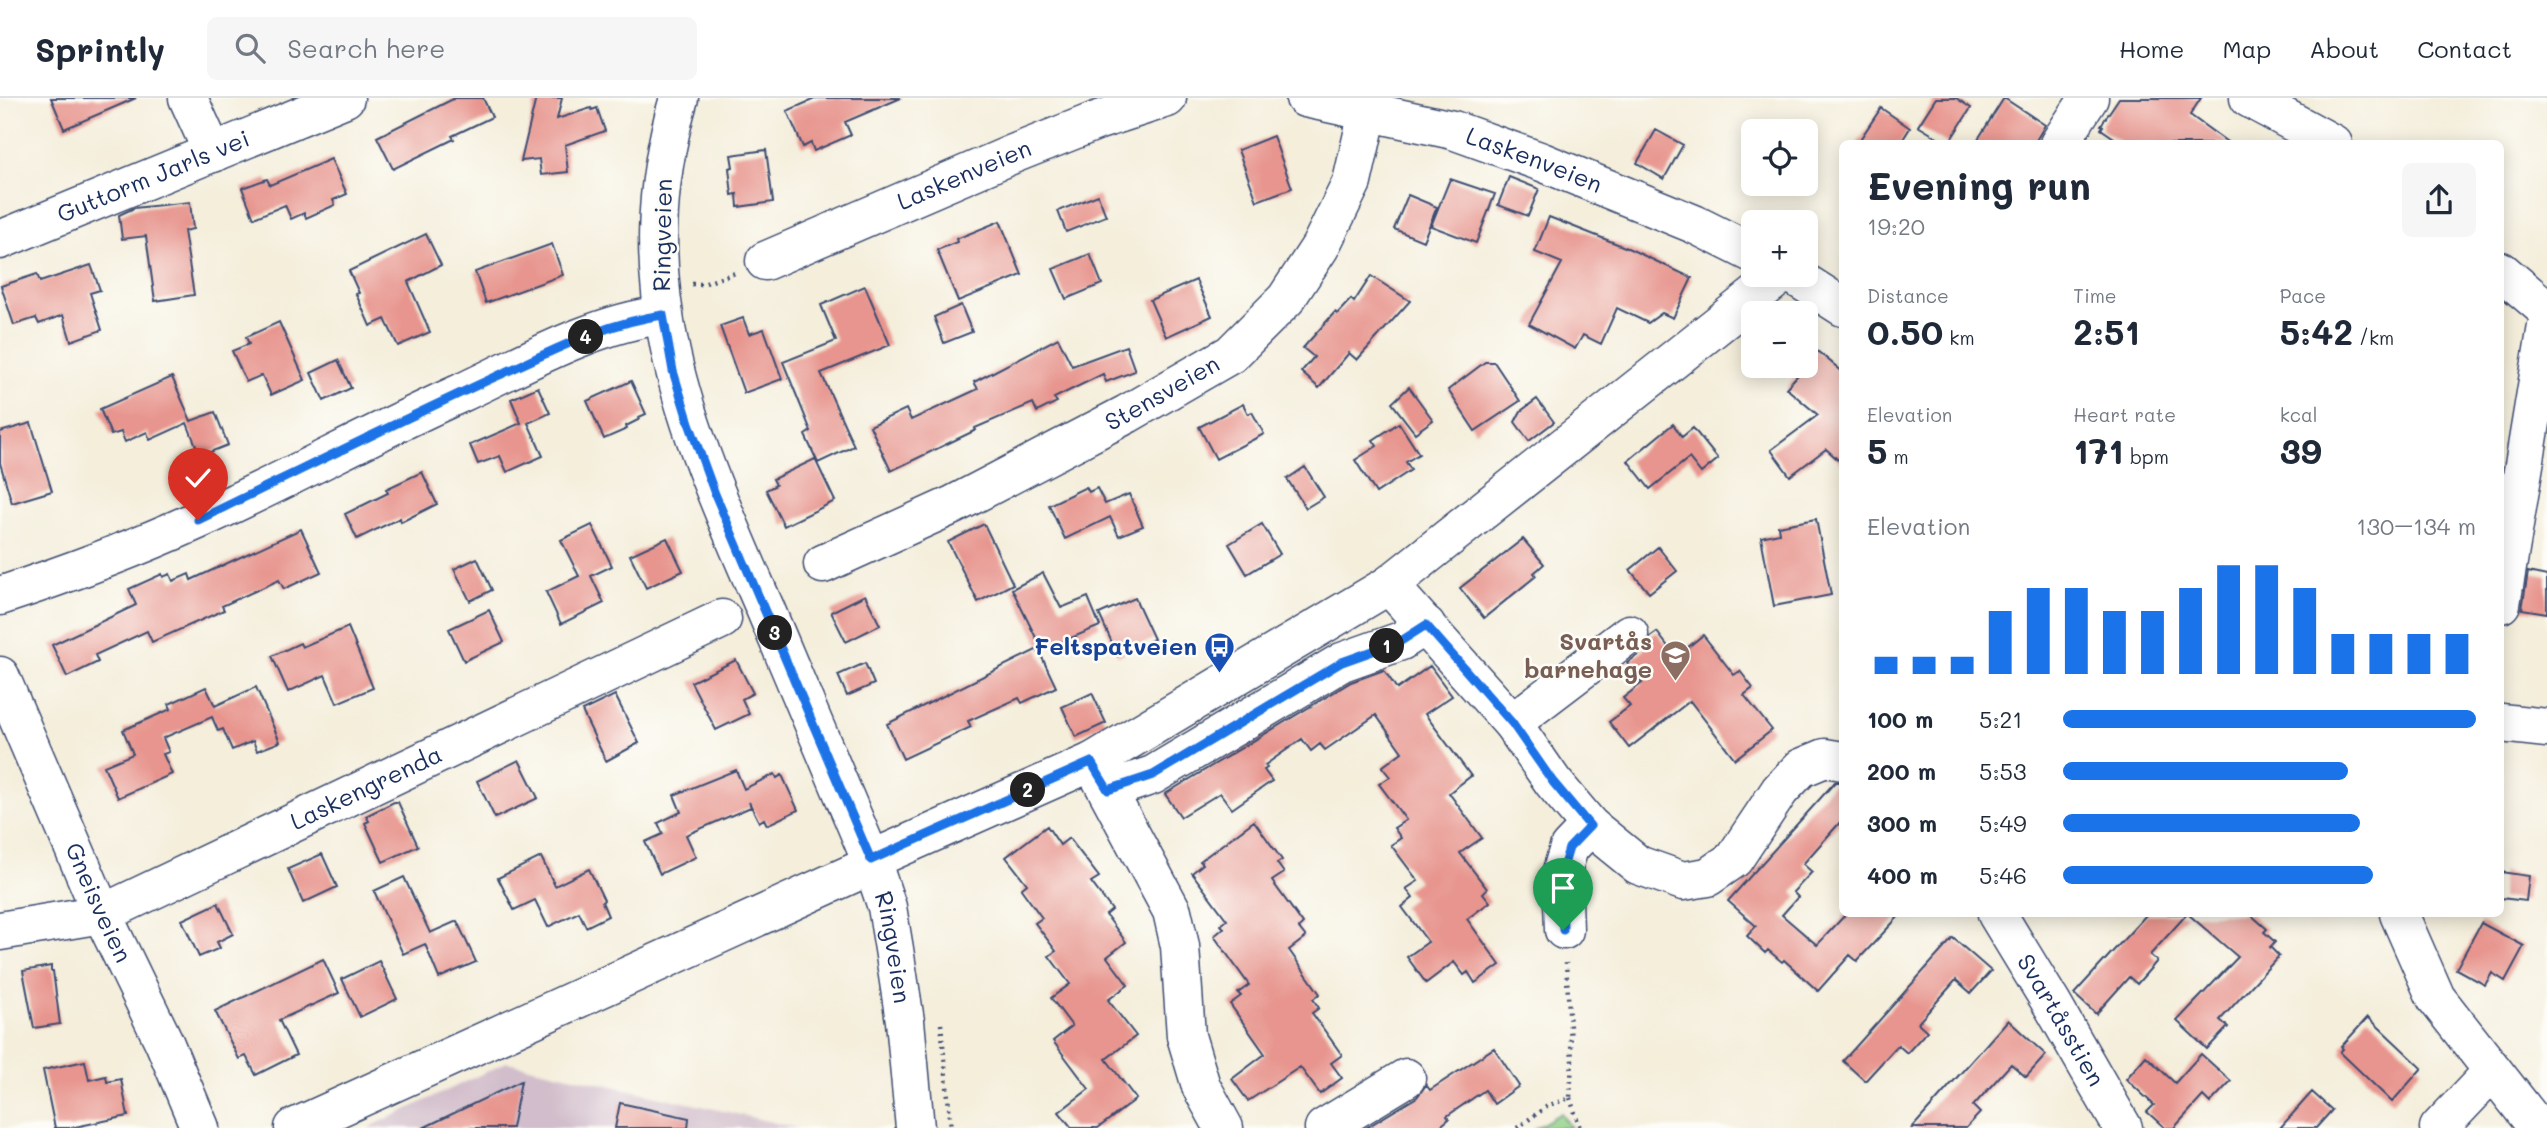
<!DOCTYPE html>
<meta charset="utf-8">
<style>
body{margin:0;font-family:Mali,sans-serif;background:#f6f6f7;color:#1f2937;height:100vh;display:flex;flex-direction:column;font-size:26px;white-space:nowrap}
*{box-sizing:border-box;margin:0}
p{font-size:23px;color:#747a83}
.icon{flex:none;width:38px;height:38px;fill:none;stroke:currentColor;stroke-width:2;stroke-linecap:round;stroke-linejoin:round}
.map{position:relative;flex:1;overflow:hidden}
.details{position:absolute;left:1839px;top:42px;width:665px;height:777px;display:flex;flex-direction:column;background:#fff;border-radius:10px;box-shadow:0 4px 18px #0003}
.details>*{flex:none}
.fabs{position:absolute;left:1741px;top:21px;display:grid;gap:14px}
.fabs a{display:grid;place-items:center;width:77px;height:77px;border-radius:10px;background:#fff;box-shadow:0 4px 18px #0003;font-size:35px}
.pin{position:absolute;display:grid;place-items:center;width:60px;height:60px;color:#fff;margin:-72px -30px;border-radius:50% 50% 50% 0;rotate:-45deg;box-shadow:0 0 7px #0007}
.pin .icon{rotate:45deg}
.km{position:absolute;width:35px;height:35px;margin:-18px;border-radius:50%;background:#222;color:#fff;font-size:19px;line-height:35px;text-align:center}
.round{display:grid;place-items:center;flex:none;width:74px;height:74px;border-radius:10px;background:#f6f6f7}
.overview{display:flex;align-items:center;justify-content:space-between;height:119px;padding:0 28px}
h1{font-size:38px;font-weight:800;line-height:52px}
.stats{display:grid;grid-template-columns:repeat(3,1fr);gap:10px;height:119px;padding:7px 28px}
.stats div{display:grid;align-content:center}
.stats b{font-size:35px;font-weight:800}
.stats small{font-size:19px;font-weight:400}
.stats p{font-size:19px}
.chart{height:196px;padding:14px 28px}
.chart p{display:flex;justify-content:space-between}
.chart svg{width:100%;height:126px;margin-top:7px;stroke:#1a73e8;stroke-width:6}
ul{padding:0 28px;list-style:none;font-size:23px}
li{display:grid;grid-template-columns:112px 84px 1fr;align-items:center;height:52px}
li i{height:18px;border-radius:9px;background:#1a73e8}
header{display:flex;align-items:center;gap:42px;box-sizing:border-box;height:98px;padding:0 35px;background:#fff;border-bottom:2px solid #e0e1e3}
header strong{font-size:33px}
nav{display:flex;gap:38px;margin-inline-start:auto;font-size:24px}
.search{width:490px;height:63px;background:#f6f6f7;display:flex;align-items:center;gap:18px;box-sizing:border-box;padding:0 24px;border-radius:10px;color:#747a83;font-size:26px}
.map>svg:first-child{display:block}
.industrial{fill:#d1bdcb}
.green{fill:#94d48b;stroke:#588274;stroke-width:2}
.building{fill:#e7958e}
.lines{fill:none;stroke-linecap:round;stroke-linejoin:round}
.minor-casing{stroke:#3c4c71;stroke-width:41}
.major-casing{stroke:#3c4c71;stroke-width:41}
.path{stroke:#3c4c71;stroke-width:4.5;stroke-dasharray:2 5;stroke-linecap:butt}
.minor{stroke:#fff;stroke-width:38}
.major{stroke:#fff;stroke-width:38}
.route-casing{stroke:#fff;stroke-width:14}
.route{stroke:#1a73e8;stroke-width:9}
.labels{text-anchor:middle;stroke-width:5;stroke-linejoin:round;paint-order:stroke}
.street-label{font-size:24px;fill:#1b2f5e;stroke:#fdfcf7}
.education-label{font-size:24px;font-weight:bold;fill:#785e54;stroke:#fdfcf7;text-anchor:end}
.transit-label{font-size:24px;font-weight:bold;fill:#164399;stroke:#fdfcf7;text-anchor:end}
</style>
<header>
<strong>Sprintly</strong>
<div class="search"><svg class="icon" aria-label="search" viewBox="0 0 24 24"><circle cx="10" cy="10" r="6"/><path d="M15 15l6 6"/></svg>Search here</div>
<nav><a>Home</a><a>Map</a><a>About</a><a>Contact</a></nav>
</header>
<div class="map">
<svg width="2547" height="1030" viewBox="0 0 2547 1030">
<rect width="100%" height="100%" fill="#fdfcf7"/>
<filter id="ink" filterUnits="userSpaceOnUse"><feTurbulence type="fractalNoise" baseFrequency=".0143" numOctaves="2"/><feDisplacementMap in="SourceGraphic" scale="14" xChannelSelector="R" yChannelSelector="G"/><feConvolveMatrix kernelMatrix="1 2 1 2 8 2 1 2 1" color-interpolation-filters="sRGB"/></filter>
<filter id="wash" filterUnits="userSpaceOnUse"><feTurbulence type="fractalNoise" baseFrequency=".00686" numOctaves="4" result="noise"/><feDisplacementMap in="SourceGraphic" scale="28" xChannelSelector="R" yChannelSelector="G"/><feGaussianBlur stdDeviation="1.57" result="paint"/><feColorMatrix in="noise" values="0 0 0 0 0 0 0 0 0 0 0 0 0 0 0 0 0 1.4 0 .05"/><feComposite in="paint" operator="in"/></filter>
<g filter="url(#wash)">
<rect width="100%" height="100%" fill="#f4eedb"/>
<path class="industrial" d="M507,964L798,1030H368Z"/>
<path class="green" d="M1561,1015L1571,1030H1536Z"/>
<g id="blocks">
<path class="building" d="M51,0H136L64,31Z
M455,0H483L492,19L452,38L454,41L393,71L377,39Z
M536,0H562L557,21L591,10L592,12L597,10L605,33L565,47L568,74L541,77L539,61L521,63Z
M817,0H901L845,24L851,37L814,53L811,45L803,49L787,13Z
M1936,0H1956L1971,10L1948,46L1918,28Z
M2004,0L2045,27L2034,46H1975Z
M2119,0H2201L2190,17L2230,46H2123L2101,31L2103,28L2101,27Z
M1881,10L1910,30L1900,46H1857Z
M1656,32L1683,47L1664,81L1637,65Z
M1273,38L1292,90L1257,103L1238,52Z
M766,52L773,104L738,109L737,96L732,97L729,70L733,69L731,57Z
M331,61L347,96L333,102L335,107L306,120L304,115L291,121L285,107L254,120L242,90L267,81L270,87Z
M1509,79L1539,91L1528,118L1498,107Z
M1450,81L1495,96L1476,145L1431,128Z
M1098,97L1106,118L1066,134L1058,113Z
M1408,97L1437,109L1423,143L1394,131Z
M190,104L193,131L184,133L194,197L155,203L146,138L122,141L119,117L134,110Z
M1549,119L1630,151L1692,180L1673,220L1662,215L1648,225L1617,210L1601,246L1583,237L1575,251L1529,226L1562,165L1535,154Z
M1000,123L1022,177L958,203L937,152L957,144L956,141Z
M426,136L441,167L408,184L430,234L398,248L385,221L370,228L356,196L359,195L349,173Z
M552,146L563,177L486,205L475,174Z
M1090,156L1102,186L1066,201L1053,171Z
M91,167L100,192L90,195L102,232L71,243L63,217L39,226L36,220L14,227L1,188L37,176L40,184Z
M1371,178L1410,203L1357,262L1349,255L1319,290L1301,274L1314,259L1303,250L1335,214L1337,216L1351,201L1354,204Z
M1196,182L1212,218L1166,239L1150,202Z
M865,188L890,247L821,275L854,348L818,365L805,337L811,333L783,264L836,243L821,207Z
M961,207L972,234L944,245L934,219Z
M743,220L749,236L764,231L782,281L744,295L720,228Z
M279,224L305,282L271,297L262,277L246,284L232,253L249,246L246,239Z
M1058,240L1072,268L1126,248L1135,273L1106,284L1103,276L1054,300L1057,304L1037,314L1033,305L975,330L976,332L891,373L870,328L906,311L911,322L978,291L974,284Z
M1806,244L1843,274V366L1826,351L1790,378L1771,352L1818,317L1786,290L1806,268Z
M338,262L351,290L324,303L311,275Z
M1485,264H1494L1520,303L1475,333L1448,292Z
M172,279L191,323L215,314L228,347L200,358L187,325L150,342L147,334L125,344L121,334L111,337L100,311Z
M631,283L646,316L639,319L640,321L626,328L627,331L604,341L587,303Z
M538,289L550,315L528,325L543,358L507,374L500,358L478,366L470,347L521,325L511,301Z
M1409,289L1433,322L1415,335L1392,305Z
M1537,301L1554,324L1529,343L1515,324L1521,313Z
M1243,306L1248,316L1252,314L1264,336L1216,361L1199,329Z
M31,325L52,393L12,405L0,365V334Z
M1399,325L1419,356L1406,364L1411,372L1376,395L1355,362L1377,348L1373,342Z
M1673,326L1682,339L1693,330L1718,361L1701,375L1689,360L1650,391L1628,363Z
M815,361L835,403L784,428L766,392L776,387L773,381Z
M1305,369L1324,399L1306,410L1287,381Z
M422,374L437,406L401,424L400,420L357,441L345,416L388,395L386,391Z
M1086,389L1089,394L1097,390L1105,406L1129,396L1143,428L1119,438L1110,419L1065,441L1049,407Z
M1816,421L1831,497L1774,508L1761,439L1779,435L1778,428Z
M984,426L1013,486L978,504L948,444Z
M1262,426L1280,456L1247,476L1229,446Z
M592,427L612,468L591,478L604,505L561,526L546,494L579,478L561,442Z
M301,431L321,474L284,491L279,482L222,508L224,512L152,544L147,533L95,557L98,564L67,579L52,547L136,507L129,491L162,476L163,479L170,476L173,483L189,476L191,482Z
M667,440L683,473L646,490L630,457Z
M1523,441L1544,466L1534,475L1536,478L1484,520L1460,490Z
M1658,449L1677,473L1649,495L1630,472Z
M477,460L492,492L470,503L454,471Z
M2528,474L2547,478V515L2522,511Z
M1043,475L1061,510L1088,499L1100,528L1042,552L1012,491Z
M865,497L880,527L846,544L831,514Z
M1135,500L1154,541L1118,558L1099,516Z
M489,512L504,544L464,563L449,531Z
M348,529L373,590L337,605L325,577L288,594L272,558L300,545L302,549Z
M1657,534L1676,559L1703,537L1734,577L1740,573L1753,590L1744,597L1772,632L1735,661L1690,603L1629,650L1609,624L1630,608L1623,600L1642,585L1627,565L1643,553L1650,539Z
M1038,551L1056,589L1022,605L1019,600L968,623L971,629L903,661L887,626Z
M736,562L753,595L742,601L749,616L716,632L691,584Z
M865,565L874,586L847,598L838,577Z
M1430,568L1452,598L1425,616L1471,678L1449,695L1482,740L1460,755L1487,791L1483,795L1490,804L1467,821L1500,867L1475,885L1468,874L1464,877L1454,864L1426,885L1407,859L1428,844L1402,809L1413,800L1406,791L1418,783L1391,747L1401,740L1394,730L1406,722L1379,686L1390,679L1382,669L1402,654L1376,617L1325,652L1320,646L1311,653L1302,641L1265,667L1267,670L1264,672L1272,683L1232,711L1220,695L1181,719L1165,696L1351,584L1384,572L1397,591Z
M206,589L215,608L256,589L280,644L257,653L253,643L232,652L223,631L218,633L212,619L163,640L169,654L163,656L172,676L118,700L104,668L133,656L123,632L171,611L169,606Z
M1092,595L1106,625L1076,639L1062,609Z
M615,597L639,645L606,663L582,613Z
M519,662L538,700L495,720L477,683Z
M736,672L744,691L775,676L777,680L782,677L798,712L767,727L764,721L759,724L749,704L751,709L686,737L696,759L660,776L645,744L663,736L658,725L681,714L674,697Z
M1835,684H1843V721L1803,766L1812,774L1793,794L1798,799L1782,817L1817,847L1846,816H1901L1857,863L1850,857L1818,893L1784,862L1782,864L1768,852L1765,855L1747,838L1756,828L1728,803Z
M394,704H398L418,748L383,764L365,725L369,723L366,718Z
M1254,723L1282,762L1277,765L1284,775L1272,783L1303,826L1299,830L1306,839L1289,852L1320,896L1313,901L1319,910L1312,915L1342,957L1331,965L1342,980L1320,996L1300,969L1248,1003L1232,981L1265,956L1230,906L1241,898L1238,895L1249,887L1214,838L1224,830L1221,827L1227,822L1192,775L1203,766L1200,763Z
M1047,728L1060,747L1069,740L1099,779L1091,784L1112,812L1106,817L1126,844L1107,859L1128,887L1108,902L1136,938L1106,961L1136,1001L1098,1030H1072L1059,1014L1089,991L1053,943L1072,928L1051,900L1070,886L1049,858L1056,853L1035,825L1042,820L1021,791L1027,786L1006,759Z
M322,756L337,789L303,805L288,771Z
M541,759L555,788L589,771L604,802L602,804L608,818L586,829L579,814L548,829L535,802L514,812L498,780Z
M2501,774L2529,778L2526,803L2501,800Z
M404,779L430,835L457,823L476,864L439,880L425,846L403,856L374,793Z
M218,805L233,836L217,844L220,850L199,859L182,822Z
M2147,816H2187L2150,857L2157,863L2137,886L2129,879L2096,916L2074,896Z
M2188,816H2250L2267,831L2264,834L2275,844L2270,849L2279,858L2220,922L2228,929L2207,951L2177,923L2238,859Z
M2481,825L2524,848L2505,883L2492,875L2485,887L2456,871Z
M1953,840L1991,873L1971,895L1956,882L1918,925L1927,933L1907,955L1898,947L1865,983L1843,963Z
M323,861L339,895L279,922L296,957L256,977L246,958L239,961L215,913Z
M379,863L397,901L360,919L342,881Z
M51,868V873H53L60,926L34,930L23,873Z
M2368,919L2422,970L2392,1004L2340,954L2343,951L2341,949Z
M2008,922L2046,957L2026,979L2011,966L1973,1008L1980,1015L1966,1030H1912Z
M1494,950L1519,988L1494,1006L1485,992L1447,1018L1449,1021L1438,1030H1366L1417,999L1426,987L1430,992Z
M2201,956L2231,983L2210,1005L2203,998L2174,1030H2165L2147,1014L2154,1007L2126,981L2146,958L2175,985Z
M85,963L89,982L106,978L107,984L121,981L128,1018L70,1030H55L43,972Z
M521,983L512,1030H423Z
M2312,994L2332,1012L2316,1030H2280Z
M620,1005L689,1020L688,1030H615Z"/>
</g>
</g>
<g filter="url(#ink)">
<use href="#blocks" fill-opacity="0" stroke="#3c4c71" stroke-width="2"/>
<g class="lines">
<defs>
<g id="minor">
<path d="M188,0L213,55"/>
<path id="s1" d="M1305,0L1453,32L1542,64L1694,126L1754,156"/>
<path d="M2249,0L2333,46"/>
<path d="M2059,46L2089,0"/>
<path id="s2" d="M0,142L345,0"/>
<path id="s3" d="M765,163L1013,56L1096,23L1167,0"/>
<path d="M2501,173L2547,212"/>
<path d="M1793,177L1843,209"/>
<path id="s4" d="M823,466L953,407L1127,316L1231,256L1286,201L1320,149L1352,84L1368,14L1374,0"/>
<path d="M1389,487L1512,625L1553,684L1590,728L1638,767L1683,783L1708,779L1734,761L1780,692L1801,670L1825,660L1843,663"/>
<path d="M0,498C67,476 134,451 198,422C287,382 372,335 461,295C525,265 592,226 663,217"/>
<path d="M2501,506L2547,228"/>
<path id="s5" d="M0,578L102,816L164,944L200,1030"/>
<path d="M1512,625L1629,536"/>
<path d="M2501,625L2547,630"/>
<path d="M1092,664L1172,813L1180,848L1186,938L1201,988L1224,1030"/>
<path d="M1108,692L1153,677L1342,564L1401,543L1426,527"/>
<path d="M871,762L1092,664L1389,487L1781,177"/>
<path id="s6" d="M1997,816L2053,908L2123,1030"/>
<path d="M2399,816L2436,900L2538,1030"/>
<path d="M1564,832L1562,773L1569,750L1590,728"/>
<path id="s7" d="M0,833L102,816L722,521"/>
<path d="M294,1030L856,774"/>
<path d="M1324,1030L1406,980"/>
<path d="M2439,1030L2493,973"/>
</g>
<g id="major">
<path id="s8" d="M679,0C623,193 689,335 764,508C800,593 835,677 871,762L887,809L894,851L905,923L915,1030"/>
</g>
</defs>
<use href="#minor" class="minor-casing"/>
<use href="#major" class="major-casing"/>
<path class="path" d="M692,186H703L738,174
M941,926L951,1030
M1570,1000L1580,1030
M1517,1030L1549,1007L1570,1000L1572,962L1566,865"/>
<use href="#minor" class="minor"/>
<use href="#major" class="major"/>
</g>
</g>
<g class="lines" filter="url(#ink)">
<defs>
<path id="route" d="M198,422C297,374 395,325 495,279C549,255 603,225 663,217L673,273L689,325L715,396L871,762L1091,664L1108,692L1153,677L1342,564L1401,543L1426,527L1512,625L1553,684L1590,728L1569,750L1562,773L1563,832"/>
</defs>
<use href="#route" class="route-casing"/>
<use href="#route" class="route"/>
</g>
<defs>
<symbol id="bus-pin" viewBox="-11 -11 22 30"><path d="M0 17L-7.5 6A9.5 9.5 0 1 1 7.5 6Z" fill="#1a4fb4" stroke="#fdfcf7"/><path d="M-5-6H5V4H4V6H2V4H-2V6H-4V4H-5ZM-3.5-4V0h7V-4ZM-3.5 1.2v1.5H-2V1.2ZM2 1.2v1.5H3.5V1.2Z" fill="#fff"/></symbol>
<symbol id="school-pin" viewBox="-11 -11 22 30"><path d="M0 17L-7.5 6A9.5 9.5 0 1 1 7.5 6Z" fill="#8d6e63" stroke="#fdfcf7"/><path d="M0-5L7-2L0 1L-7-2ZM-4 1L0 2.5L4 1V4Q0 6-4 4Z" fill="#fff"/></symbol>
</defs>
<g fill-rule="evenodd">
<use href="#bus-pin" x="1202" y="532" width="35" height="47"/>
<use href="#school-pin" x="1658" y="540" width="35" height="47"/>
</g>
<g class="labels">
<g class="street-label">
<text dy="8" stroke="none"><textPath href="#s1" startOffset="238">Laskenveien</textPath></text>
<text dy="8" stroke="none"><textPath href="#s3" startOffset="217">Laskenveien</textPath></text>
<text dy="8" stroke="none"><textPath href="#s2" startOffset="166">Guttorm Jarls vei</textPath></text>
<text transform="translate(663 137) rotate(-89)" y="8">Ringveien</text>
<text dy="8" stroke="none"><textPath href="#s4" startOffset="380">Stensveien</textPath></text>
<text dy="8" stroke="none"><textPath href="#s7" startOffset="396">Laskengrenda</textPath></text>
<text dy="8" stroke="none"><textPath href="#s5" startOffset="247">Gneisveien</textPath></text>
<text dy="8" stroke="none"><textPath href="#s8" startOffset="894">Ringveien</textPath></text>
<text dy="8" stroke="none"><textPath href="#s6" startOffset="124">Svartåsstien</textPath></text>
</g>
<g class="education-label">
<text x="1652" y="552">Svartås<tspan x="1652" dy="28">barnehage</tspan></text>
</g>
<g class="transit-label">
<text x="1197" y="557">Feltspatveien</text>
</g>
</g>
</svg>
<div class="fabs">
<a><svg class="icon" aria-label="locate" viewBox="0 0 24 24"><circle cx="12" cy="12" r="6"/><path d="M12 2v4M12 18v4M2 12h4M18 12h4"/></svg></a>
<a>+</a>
<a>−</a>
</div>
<div class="pin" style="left:1563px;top:832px;background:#1e9e55"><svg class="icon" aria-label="arrive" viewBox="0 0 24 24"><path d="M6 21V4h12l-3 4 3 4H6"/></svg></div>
<div class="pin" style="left:198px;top:422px;background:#d93025"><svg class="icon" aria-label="check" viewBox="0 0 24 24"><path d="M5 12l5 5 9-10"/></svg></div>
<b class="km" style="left:1387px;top:548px">1</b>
<b class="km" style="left:1028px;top:692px">2</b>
<b class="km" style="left:775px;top:535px">3</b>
<b class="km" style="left:586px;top:239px">4</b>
<section class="details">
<div class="overview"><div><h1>Evening run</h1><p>19:20</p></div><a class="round"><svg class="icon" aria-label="share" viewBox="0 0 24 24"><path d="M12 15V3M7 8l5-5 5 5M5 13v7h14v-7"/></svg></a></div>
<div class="stats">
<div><p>Distance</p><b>0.50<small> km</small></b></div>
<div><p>Time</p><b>2:51</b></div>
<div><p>Pace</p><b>5:42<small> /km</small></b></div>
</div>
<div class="stats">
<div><p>Elevation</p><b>5<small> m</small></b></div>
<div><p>Heart rate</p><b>171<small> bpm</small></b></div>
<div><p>kcal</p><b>39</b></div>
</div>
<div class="chart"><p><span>Elevation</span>130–134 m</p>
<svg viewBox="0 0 160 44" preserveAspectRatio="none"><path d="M5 44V38M15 44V38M25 44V38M35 44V22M45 44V14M55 44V14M65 44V22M75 44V22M85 44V14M95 44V6M105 44V6M115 44V14M125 44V30M135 44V30M145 44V30M155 44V30"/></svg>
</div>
<ul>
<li><b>100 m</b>5:21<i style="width:100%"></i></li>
<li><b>200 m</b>5:53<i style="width:69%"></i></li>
<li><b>300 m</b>5:49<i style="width:72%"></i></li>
<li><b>400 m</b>5:46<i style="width:75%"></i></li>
</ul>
</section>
</div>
